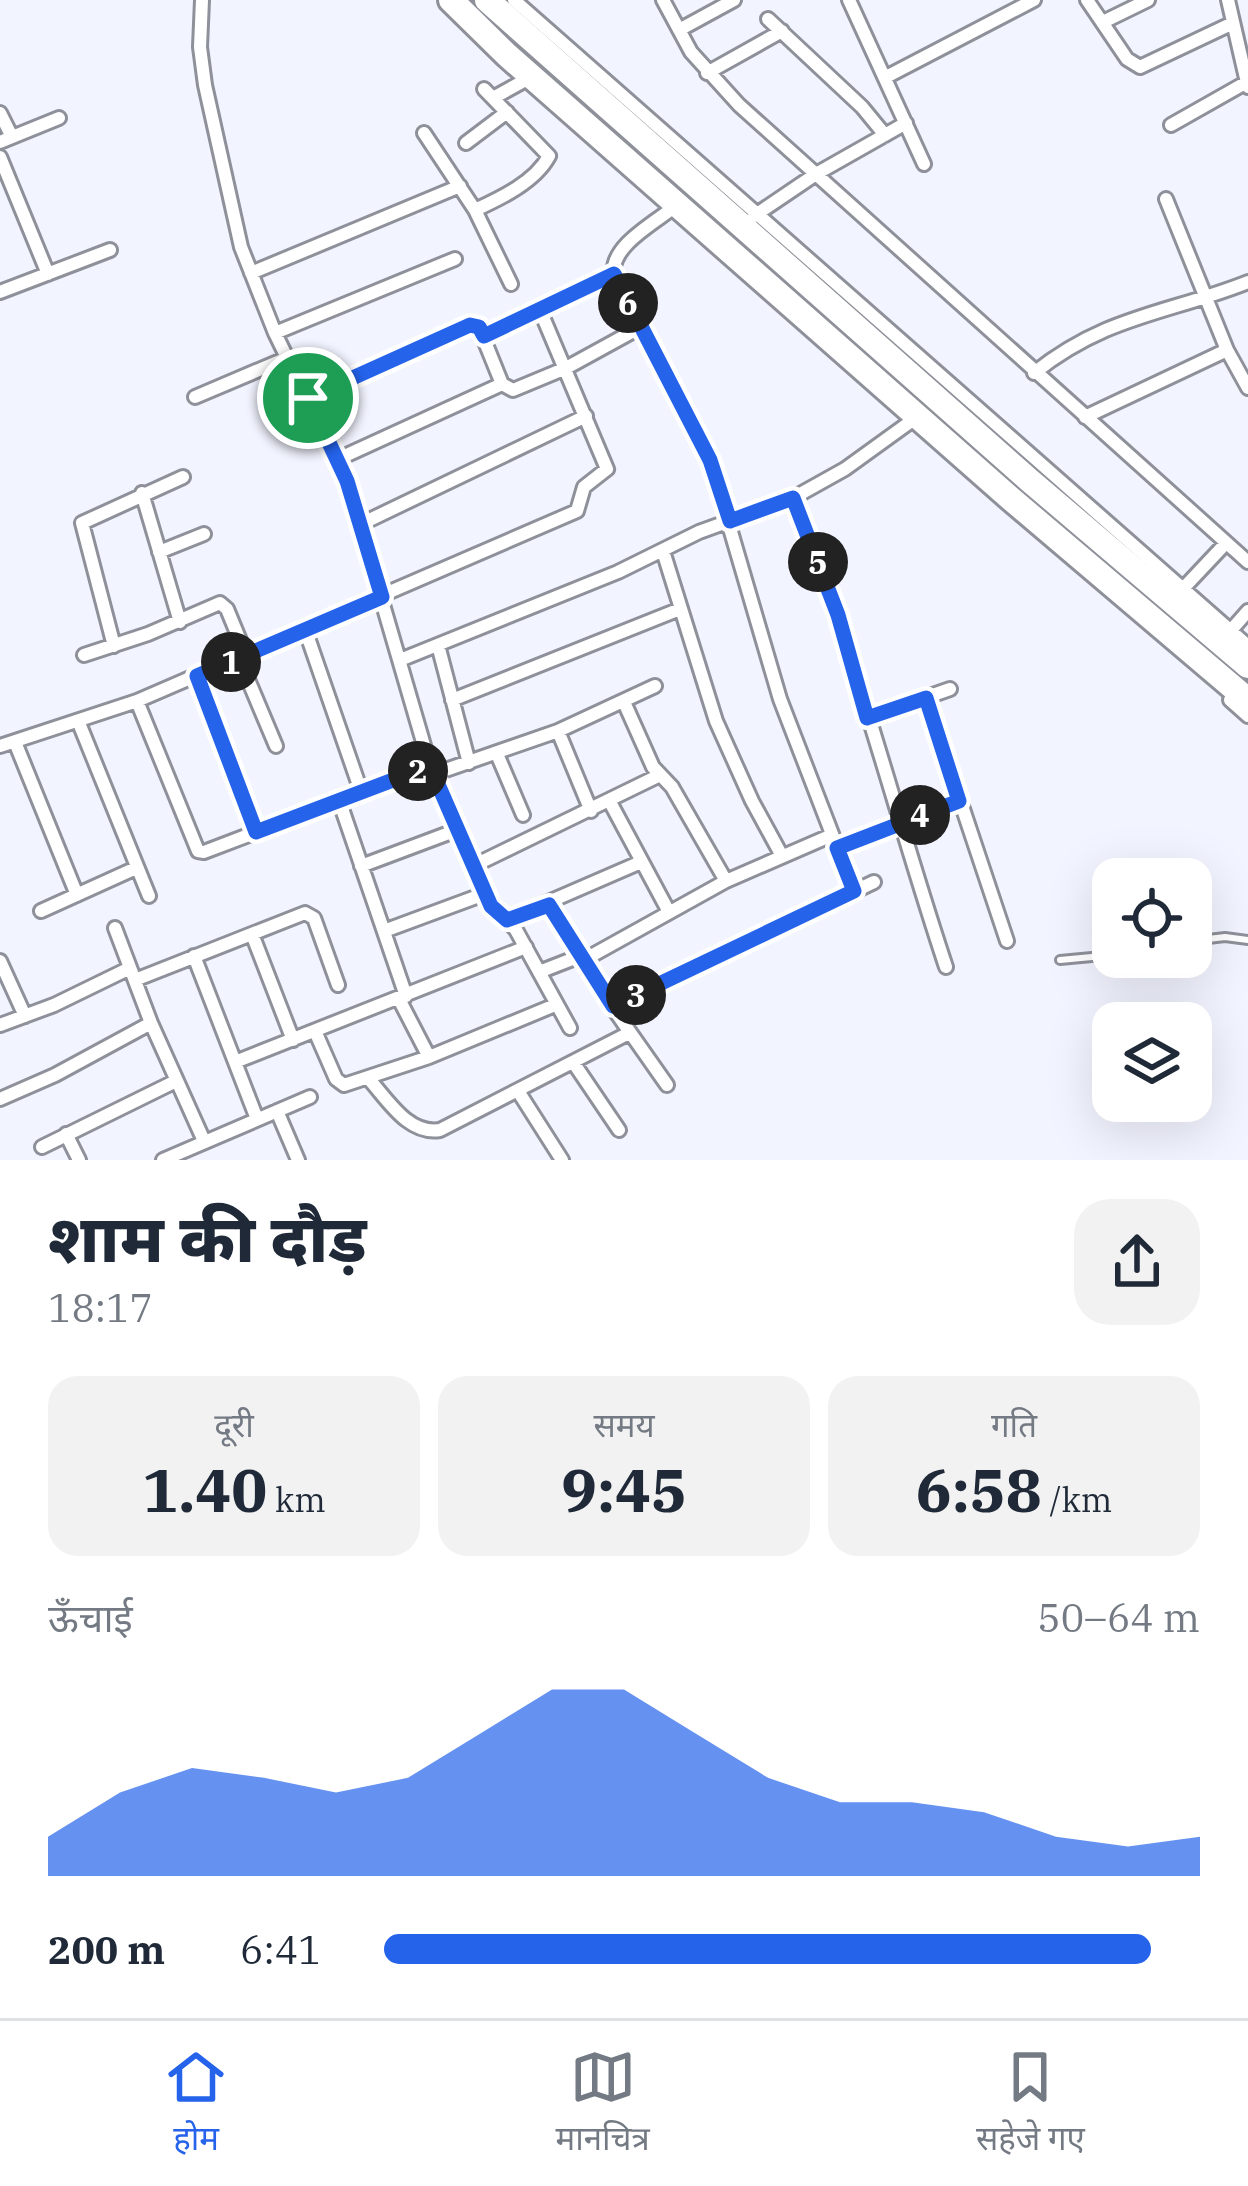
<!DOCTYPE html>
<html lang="hi">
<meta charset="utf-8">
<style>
body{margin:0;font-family:"IBM Plex Serif","Noto Sans Devanagari",serif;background:#f2f2f3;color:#1f2937;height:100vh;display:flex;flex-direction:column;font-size:45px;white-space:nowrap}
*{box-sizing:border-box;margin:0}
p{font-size:39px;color:#747a83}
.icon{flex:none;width:66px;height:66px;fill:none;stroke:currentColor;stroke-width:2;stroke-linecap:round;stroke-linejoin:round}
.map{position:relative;height:1160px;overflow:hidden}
.sheet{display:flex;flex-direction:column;background:#fff;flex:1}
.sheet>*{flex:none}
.buttons{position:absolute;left:1092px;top:858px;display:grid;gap:24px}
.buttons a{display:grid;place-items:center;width:120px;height:120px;border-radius:24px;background:#fff;box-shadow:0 12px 48px #0002;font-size:60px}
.pin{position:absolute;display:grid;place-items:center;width:102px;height:102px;color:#fff;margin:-51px;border:6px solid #fff;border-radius:50%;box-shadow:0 3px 12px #0007}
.km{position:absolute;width:60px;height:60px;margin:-30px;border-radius:50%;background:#222;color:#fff;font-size:33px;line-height:60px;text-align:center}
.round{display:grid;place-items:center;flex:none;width:126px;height:126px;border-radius:36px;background:#f2f2f3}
.head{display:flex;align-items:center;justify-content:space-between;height:204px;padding:0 48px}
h1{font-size:66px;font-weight:800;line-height:90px}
.stats{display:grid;grid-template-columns:repeat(3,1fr);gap:18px;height:204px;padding:12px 48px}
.stats div{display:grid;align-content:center;border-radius:30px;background:#f2f2f3;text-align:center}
.stats b{font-size:60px;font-weight:800}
.stats small{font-size:33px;font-weight:400}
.stats p{font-size:33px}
.chart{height:336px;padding:24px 48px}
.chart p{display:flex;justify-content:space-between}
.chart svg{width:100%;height:216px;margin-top:12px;fill:#2563eb;opacity:.7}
ul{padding:0 48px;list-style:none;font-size:39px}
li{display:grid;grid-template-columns:192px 144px 1fr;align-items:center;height:90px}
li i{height:30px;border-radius:15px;background:#2563eb}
.dock{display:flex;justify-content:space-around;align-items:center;height:168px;border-top:3px solid #e0e1e3;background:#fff;font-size:33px;color:#747a83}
.dock a{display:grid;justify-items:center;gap:6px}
.dock .on{color:#2563eb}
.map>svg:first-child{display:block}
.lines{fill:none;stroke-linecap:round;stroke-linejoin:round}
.lane-casing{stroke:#8f919a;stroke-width:12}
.street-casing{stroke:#8f919a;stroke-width:18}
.highway-casing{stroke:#8f919a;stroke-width:30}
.lane{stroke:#fff;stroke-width:6}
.street{stroke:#fff;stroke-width:12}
.highway{stroke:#fff;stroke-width:24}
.route-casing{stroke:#fff;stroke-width:24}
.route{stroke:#2563eb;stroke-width:15}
</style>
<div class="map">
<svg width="1248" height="1160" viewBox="0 0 1248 1160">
<rect width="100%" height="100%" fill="#f2f4ff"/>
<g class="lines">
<defs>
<path id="lane" d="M1191,941L1225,937L1248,940
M1060,960L1113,955"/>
<path id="street" d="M202,0L200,47L205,85L241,247L275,333L347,481L430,766L484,894L516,930L570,1028
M514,0L1248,646
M663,0L691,52L739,105L1248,562
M849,0L924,164
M1087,0L1127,59L1140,67L1233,23
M1228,0L1248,87
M768,19L862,107L885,135
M1103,22L1148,0
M679,30L734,0
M707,73L782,31
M886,77L1034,0
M493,98L531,77
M0,113L12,137
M1171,125L1247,82
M424,133L475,210L511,284
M0,142L59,118
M466,143L507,112
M0,157L48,274
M1166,199L1227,350L1248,388
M678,204C658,221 610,245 614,274L710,460L780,699L854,891
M475,210C501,198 535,182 549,156L484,89
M754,216L816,174L906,123
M251,273L460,186
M0,292L110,250
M275,333L455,259
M484,336L614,274
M1034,373C1107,315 1167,314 1248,282
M195,397L287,358
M308,398L470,325L479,327L502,384L513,390L566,368L639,328
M1085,417L1227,350
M338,459L502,384
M142,493L180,622
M793,498C855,651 894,811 946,967
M361,524L586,416
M663,551L716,721L752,801L782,856
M159,552L204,534
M1178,594L1226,543
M305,629L362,794
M1225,637L1248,611
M438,645L469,763
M114,646L82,523L183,477
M84,655L148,634L220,603L227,609L246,655
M239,658L276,746
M400,660L618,572L699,532L793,498L845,469L917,417
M197,677L256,832
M926,698L1007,941
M452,700L680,609
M1230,700L1248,716
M137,701L198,851L204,852L430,766
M624,702L653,767L672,787L726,881
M867,718L950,689
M79,723L149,896
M558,731L591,811
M15,742L77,895
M0,746L137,701L577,511L584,487L607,469L540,310
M497,754L523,815
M434,774L558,731L655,686
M610,802L669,912
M340,803L406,996
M837,848L959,801
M361,866L457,830
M473,866L660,775
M549,905L594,981L667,1085
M41,911L136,868
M507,920L641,862
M115,928L151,1023L204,1141
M384,931L484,894
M252,934L293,1040
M194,956L257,1119
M0,961L25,1016
M582,961L726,881L832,835
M539,972L580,956
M135,980L305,913L314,918L338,985
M399,999L429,1057
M613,1006L874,882
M0,1025L54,1005L130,968
M315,1031L336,1079L344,1085L429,1057L555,1005
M235,1062L526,947
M573,1062L619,1130
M368,1078C388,1100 408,1135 440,1130L629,1033
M518,1091L562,1160
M0,1099L55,1075L151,1023
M277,1111L298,1160
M66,1134L79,1160
M42,1147L176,1081
M163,1160L310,1097"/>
<path id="highway" d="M451,0L507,55L1010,498L1248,700
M487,0L1029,480L1248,666"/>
</defs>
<use href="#lane" class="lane-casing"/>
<use href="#street" class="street-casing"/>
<use href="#highway" class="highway-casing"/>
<use href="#lane" class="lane"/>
<use href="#street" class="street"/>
<use href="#highway" class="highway"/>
</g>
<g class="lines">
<defs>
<path id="route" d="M614,274L710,460L730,521L793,498L838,615L867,718L926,698L959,801L837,848L854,891L613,1006L549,905L507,920L491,906L430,766L256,832L197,676L382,597L347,481L308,398L470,325L479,327L484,336Z"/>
</defs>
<use href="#route" class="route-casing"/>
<use href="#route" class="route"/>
</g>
</svg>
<div class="buttons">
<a><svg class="icon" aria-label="locate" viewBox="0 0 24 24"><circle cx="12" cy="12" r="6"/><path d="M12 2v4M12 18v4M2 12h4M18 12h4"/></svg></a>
<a><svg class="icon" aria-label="layers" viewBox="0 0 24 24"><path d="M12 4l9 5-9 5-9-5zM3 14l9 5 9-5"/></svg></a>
</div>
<div class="pin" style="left:308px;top:398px;background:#1e9e55"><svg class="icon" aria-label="arrive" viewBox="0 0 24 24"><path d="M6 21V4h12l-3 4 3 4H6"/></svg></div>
<b class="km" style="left:231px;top:662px">1</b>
<b class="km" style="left:418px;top:771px">2</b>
<b class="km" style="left:636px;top:995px">3</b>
<b class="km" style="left:920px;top:815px">4</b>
<b class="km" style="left:818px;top:562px">5</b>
<b class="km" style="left:628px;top:303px">6</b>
</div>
<section class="sheet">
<div class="head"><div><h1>शाम की दौड़</h1><p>18:17</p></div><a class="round"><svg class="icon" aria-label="share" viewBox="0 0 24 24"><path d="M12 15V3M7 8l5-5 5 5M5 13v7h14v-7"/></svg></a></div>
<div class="stats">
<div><p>दूरी</p><b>1.40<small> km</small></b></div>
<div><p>समय</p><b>9:45</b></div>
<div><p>गति</p><b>6:58<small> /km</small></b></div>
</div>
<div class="chart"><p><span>ऊँचाई</span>50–64 m</p>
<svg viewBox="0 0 160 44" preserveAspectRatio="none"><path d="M0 44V36L10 27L20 22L30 24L40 27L50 24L60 15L70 6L80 6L90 15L100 24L110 29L120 29L130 31L140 36L150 38L160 36V44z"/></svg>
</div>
<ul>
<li><b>200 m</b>6:41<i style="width:94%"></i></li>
</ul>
</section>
<nav class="dock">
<a class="on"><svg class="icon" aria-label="home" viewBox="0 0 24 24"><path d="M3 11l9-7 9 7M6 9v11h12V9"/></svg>होम</a>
<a><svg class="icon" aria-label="map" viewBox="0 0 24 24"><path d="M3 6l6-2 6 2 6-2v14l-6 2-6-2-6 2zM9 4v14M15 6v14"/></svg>मानचित्र</a>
<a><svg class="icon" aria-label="saved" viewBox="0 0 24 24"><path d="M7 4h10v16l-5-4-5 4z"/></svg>सहेजे गए</a>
</nav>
